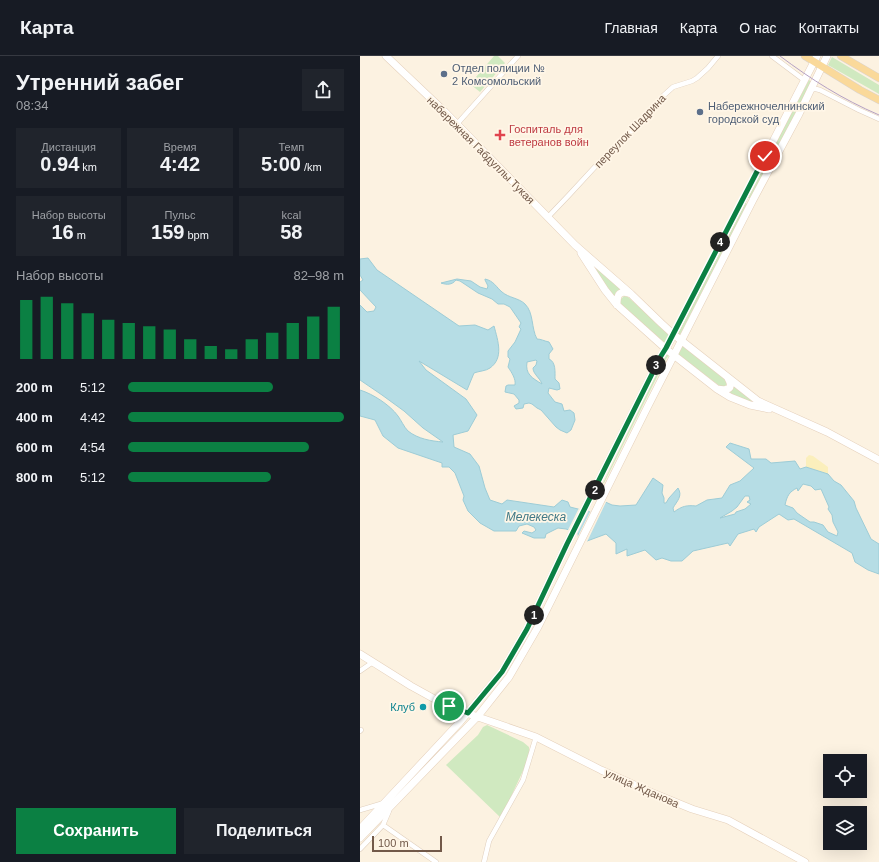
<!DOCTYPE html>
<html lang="ru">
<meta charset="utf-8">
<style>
body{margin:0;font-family:Arial,sans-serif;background:#20242c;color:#f1f3f6;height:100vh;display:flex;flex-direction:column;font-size:15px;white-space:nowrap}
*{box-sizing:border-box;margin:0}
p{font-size:13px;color:#9ea1a6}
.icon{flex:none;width:22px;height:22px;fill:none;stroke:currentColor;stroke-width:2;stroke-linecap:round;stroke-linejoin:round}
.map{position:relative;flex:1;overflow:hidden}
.details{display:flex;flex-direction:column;background:#171b24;width:360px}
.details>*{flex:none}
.buttons{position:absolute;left:463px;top:698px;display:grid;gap:8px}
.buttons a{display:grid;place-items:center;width:44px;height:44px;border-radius:0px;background:#171b24;box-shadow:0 4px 16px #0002;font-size:20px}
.scale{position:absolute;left:12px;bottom:10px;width:70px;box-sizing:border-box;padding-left:4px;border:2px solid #725949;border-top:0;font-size:11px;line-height:14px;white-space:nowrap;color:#725949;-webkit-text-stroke:3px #fff6e7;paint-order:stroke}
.pin{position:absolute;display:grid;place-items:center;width:34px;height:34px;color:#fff;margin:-17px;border:2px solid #fff;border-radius:50%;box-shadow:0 1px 4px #0007}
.km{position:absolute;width:20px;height:20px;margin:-10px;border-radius:50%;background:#222;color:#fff;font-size:11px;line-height:20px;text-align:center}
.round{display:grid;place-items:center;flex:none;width:42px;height:42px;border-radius:0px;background:#20242c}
.summary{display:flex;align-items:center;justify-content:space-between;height:68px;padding:0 16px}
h1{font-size:22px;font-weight:700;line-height:30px}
.metrics{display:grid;grid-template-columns:repeat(3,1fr);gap:6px;height:68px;padding:4px 16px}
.metrics div{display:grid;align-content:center;border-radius:0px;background:#20242c;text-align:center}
.metrics b{font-size:20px;font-weight:700}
.metrics small{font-size:11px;font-weight:400}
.metrics p{font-size:11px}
.chart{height:112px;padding:8px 16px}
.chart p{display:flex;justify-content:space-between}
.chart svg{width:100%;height:72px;margin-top:4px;stroke:#0b8043;stroke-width:6}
.button{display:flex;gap:8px;margin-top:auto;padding:8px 16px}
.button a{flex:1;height:46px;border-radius:0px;background:#0b8043;color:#fff;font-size:16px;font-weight:700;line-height:46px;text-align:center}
.button a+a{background:#20242c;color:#f1f3f6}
ul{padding:0 16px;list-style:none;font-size:13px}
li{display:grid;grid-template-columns:64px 48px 1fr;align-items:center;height:30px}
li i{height:10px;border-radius:5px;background:#0b8043}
header{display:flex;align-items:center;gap:24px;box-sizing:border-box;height:56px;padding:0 20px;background:#171b24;border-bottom:1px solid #363941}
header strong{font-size:19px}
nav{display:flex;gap:22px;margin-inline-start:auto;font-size:14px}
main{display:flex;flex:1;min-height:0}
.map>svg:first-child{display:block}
.green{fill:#d0e9c0}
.sand{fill:#fbefbc}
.water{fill:#b6dde5;stroke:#9dccd6;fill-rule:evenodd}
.pier{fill:#fcf2e1}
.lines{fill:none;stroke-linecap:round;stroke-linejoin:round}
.street-casing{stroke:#e0cfbd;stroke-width:5.5}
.secondary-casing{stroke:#e5d0bb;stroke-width:8}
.primary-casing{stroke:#dad4d0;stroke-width:8}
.street{stroke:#fff;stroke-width:4.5}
.secondary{stroke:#fff;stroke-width:7}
.primary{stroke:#fad99a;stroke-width:7}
.tram{stroke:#b5a1c4;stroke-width:1}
.route-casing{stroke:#fff;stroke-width:8}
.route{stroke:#0b8043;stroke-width:5}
.service-dot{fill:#5c6f8a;stroke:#fff6e7;stroke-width:1.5}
.health-dot{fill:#e0444e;stroke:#fff6e7;stroke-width:1.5}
.culture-dot{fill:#0f9aa8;stroke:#fff6e7;stroke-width:1.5}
.labels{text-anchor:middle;stroke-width:3.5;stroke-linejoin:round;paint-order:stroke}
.service-label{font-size:11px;fill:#4e5e75;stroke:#fff6e7;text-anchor:start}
.health-label{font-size:11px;fill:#be3a42;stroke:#fff6e7;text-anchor:start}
.street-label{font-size:11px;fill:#725949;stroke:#fff6e7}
.culture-label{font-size:11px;fill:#0d838f;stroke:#fff6e7;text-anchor:end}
.water-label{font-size:12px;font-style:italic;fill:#427986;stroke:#fff6e7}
</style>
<header>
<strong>Карта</strong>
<nav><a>Главная</a><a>Карта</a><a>О нас</a><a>Контакты</a></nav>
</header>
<main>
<section class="details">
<div class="summary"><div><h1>Утренний забег</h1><p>08:34</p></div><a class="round"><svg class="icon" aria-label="share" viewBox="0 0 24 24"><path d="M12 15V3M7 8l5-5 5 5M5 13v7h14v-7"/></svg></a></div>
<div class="metrics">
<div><p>Дистанция</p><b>0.94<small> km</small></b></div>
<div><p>Время</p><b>4:42</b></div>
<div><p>Темп</p><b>5:00<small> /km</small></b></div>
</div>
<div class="metrics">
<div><p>Набор высоты</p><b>16<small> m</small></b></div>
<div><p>Пульс</p><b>159<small> bpm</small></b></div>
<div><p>kcal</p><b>58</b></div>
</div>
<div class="chart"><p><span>Набор высоты</span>82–98 m</p>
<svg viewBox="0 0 160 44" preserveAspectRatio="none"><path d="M5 44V8M15 44V6M25 44V10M35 44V16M45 44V20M55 44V22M65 44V24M75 44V26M85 44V32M95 44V36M105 44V38M115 44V32M125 44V28M135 44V22M145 44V18M155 44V12"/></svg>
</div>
<ul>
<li><b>200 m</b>5:12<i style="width:67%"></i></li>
<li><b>400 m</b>4:42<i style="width:100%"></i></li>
<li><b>600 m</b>4:54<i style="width:84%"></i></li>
<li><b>800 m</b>5:12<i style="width:66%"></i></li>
</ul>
<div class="button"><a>Сохранить</a><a>Поделиться</a></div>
</section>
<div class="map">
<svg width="519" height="806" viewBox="0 0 519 806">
<rect width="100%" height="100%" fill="#fcf2e1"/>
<path class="green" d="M134,0H138L145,7L120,36L110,28Z
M472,1L519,29V38L468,9Z
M449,24L452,26L391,142H388L387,140Z
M384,146L387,148L320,279L317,277Z
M237,211L261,233L256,236L254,241L235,214Z
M264,240L268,241L309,278L305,287L260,248L261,243Z
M322,288L366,323L367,328L365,330L361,331L316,297Z
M307,296L309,299L306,303L244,427H243Z
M373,328L398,347C388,345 376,343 368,336Z
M127,669L163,686L169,691V702L141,762L86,709L118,679L123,671Z"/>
<path class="sand" d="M449,399L453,400L468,411V418L446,411V402Z"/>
<path class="water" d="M8,202L17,214L99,270L115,269L128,274L134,270C138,285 144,302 130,312C126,315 119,315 114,317L107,334L59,305L66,314L106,343L117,359L108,375L93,379L94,391L110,398L119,410L125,432L130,444L142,448L147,444L194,451L202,444L208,446L210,451L234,457L239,443L252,449L260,450L276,449L293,422L303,429L302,437L304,442V447H306L309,442L318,432C323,440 317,445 313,452L314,456C322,450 327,449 336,450L347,444L362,442L370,429L380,425L394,412L366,391L370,387L389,393L391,403H406L411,407L435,405L440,413L446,411L468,418L474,425L481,429L494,445L496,452L511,483L519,488V518L508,514L495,506L492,497L434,463L428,464L419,458L399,471L396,476L394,473L378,478L370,490L368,487L333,495L322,505H311L302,502L296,504L285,494L267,500V493L256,498V487L246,478L219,488L218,477L206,473L198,472L186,478L185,482H174L162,477L164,475L172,477L175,475L176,474L174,471L167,468L159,470L156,475H134L120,467L108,455L103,444L104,440L95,417L89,411H82V407L38,392L23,380L15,364L0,360V334C13,338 30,349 38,360C41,364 44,371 48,375C58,383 71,385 83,386L63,372L44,355L22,339L0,324V249L7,256L14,255L16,251L0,234V226L3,224L0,219V203ZM443,428L451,430L455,434L461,433L469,451L468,453L472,459L473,466L478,476L477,480L468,476L463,469L454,466H450L437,457L433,452L425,449C427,440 429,436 437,432L438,435ZM385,440H389L390,444L387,446L391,448L385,453L376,456L375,458L360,462L372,455L377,451Z
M97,223L111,225L120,231L127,233L128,230L125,224V223C134,225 136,231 142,236C149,242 159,242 165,248C174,257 171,272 177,283C181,283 184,285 189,286L193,293L189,298V303C196,306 195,316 195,323L199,327L200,333L197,334L189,332L188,337L195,346L202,348L204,355L210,354L214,357L215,364L211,374L207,377L200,374L196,371L181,354L177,352L172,348L169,347L164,348L163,352L156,353L154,350L159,347V344L154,338L145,336L146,330L148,329H155C156,323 152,317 148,311L150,303L148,301V295L155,286L161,273L159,271L161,267L150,251L144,248H138L132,243L118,237L100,225L96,224C92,229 87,229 81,227ZM176,304L177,305L176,309L173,312C173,318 180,322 182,328C172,322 165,318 167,306Z"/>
<path class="pier" d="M239,441L247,444L226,488L219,490L217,489L216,484L231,454L233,455Z
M219,452L229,454L216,480V478L207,476Z"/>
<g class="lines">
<defs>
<path id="street" d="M412,0L444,24
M451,33H456L460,34L499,54L519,63
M97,68L158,0
M188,161L209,139L245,100L262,86L303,40L313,31L332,25L337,22L348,12L358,0
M0,615L13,606
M0,675L1,674
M0,754L24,747
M23,769L76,806
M0,793L23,769L29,755
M124,806L129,785L163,724L176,681"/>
<path id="secondary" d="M26,0L85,56L215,189L271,238L301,267L313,278L398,345L467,376L519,404
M221,197L245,234L257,249L306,293L357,333L370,341L390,349L409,353
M257,249C257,237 260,234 271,238
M357,333C368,335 374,333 368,322
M0,598L51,630L89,651L176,681L241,714L288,735L332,753L368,764L445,806
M0,773L100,666L142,616L167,573L207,488L301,300L306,293L457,0
M0,782L118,660L149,621L178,571L287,352L393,144L439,58L467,0"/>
<path id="primary" d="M445,0L500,34L519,44
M481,0L519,22"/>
</defs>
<use href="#street" class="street-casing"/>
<use href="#secondary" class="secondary-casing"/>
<use href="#primary" class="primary-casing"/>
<use href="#street" class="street"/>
<use href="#secondary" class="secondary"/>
<use href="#primary" class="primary"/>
<path class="tram" d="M420,0C452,24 482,43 519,59"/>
</g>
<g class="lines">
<defs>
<path id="route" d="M89,650L108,657L142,616L167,573L207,488L301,300L306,292L405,100"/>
</defs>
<use href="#route" class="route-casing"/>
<use href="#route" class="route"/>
</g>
<g class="service-dot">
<circle cx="84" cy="18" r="4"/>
<circle cx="340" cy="56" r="4"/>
</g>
<path class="health-dot" d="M138 73h4v4h4v4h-4v4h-4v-4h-4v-4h4z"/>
<circle class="culture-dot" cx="63" cy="651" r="4"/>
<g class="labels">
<g class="service-label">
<text x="92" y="16">Отдел полиции №<tspan x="92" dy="13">2 Комсомольский</tspan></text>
<text x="348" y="54">Набережночелнинский<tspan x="348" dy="13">городской суд</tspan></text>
</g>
<g class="health-label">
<text x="149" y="77">Госпиталь для<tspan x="149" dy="13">ветеранов войн</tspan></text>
</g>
<g class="street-label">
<text transform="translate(270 75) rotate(-46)" y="4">переулок Шадрина</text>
<text transform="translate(121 94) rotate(45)" y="4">набережная Габдуллы Тукая</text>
<text transform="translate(282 732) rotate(24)" y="4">улица Жданова</text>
</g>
<g class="culture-label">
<text x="55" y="655">Клуб</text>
</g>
<g class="water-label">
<text x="176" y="465">Мелекеска</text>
</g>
</g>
</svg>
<div class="buttons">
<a><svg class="icon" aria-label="locate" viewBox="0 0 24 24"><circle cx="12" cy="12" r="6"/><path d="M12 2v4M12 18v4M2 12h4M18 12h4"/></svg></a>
<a><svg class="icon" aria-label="layers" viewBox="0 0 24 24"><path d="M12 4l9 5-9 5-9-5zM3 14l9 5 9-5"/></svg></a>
</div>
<div class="scale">100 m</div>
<div class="pin" style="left:89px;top:650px;background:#1e9e55"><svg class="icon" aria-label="arrive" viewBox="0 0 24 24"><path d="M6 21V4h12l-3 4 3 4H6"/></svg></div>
<div class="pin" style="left:405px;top:100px;background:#d93025"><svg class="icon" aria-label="check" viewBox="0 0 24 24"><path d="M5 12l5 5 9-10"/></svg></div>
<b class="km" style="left:174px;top:559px">1</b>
<b class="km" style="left:235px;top:434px">2</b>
<b class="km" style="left:296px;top:309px">3</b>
<b class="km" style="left:360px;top:186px">4</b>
</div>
</main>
